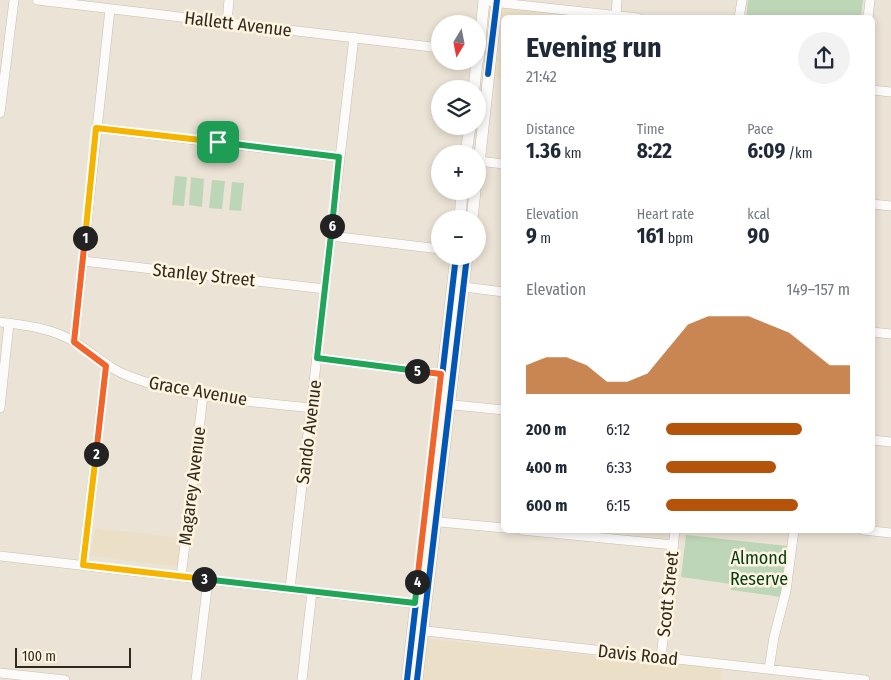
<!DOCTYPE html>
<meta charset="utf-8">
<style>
body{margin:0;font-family:"Fira Sans Condensed",sans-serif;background:#f2f2f3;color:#1f2937;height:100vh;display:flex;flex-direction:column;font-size:19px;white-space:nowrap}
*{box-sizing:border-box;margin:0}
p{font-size:16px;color:#747a83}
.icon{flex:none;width:28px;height:28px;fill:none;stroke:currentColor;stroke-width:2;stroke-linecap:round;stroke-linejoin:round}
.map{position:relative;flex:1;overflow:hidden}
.panel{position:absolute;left:501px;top:15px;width:374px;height:518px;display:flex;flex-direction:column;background:#fff;border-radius:8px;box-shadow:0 2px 8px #0003}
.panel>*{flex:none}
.needle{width:32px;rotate:190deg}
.tools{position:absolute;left:431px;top:15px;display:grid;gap:10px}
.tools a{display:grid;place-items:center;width:55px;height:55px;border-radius:50%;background:#fff;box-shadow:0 2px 8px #0003;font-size:25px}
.scale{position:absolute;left:15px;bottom:12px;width:116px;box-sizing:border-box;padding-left:5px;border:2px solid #2f2a20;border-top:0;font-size:14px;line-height:18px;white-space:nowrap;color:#2f2a20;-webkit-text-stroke:4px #fff4df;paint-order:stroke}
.pin{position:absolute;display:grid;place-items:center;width:42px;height:42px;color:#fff;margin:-21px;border-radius:10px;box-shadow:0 2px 8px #0006}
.km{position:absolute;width:25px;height:25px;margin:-12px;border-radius:50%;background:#222;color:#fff;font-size:14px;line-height:25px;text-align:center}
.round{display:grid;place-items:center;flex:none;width:52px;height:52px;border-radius:26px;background:#f2f2f3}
.summary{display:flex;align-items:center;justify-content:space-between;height:85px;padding:0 25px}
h1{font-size:28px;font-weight:700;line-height:38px}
.metrics{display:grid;grid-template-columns:repeat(3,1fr);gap:8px;height:85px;padding:5px 25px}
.metrics div{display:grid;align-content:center}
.metrics b{font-size:21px;font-weight:700}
.metrics small{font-size:14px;font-weight:400}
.metrics p{font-size:14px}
.chart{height:140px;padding:10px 25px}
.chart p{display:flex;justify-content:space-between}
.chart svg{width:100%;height:90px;margin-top:5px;fill:#b45309;opacity:.7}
ul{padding:0 25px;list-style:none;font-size:16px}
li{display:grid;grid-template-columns:80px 60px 1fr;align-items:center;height:38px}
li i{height:12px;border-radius:6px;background:#b45309}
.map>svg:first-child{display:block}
.built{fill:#ecdfc7}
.green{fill:#bed6b8}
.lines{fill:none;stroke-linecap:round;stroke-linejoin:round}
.minor-casing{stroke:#c5bfb4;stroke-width:10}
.major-casing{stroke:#c5bfb4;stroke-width:12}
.minor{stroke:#fcfbf9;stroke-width:9}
.major{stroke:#fcfbf9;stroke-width:11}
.cycleway-casing{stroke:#fff4df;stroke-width:9}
.cycleway{stroke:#0057b8;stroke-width:6}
.split-1-casing{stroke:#fff;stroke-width:10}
.split-2-casing{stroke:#fff;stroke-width:10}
.split-3-casing{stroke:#fff;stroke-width:10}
.split-4-casing{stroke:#fff;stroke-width:10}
.split-5-casing{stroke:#fff;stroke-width:10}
.split-6-casing{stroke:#fff;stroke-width:10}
.split-7-casing{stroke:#fff;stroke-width:10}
.split-1{stroke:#f5b400;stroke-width:6}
.split-2{stroke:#f0652b;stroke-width:6}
.split-3{stroke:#f5b400;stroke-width:6}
.split-4{stroke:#22a559;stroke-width:6}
.split-5{stroke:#f0652b;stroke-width:6}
.split-6{stroke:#22a559;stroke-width:6}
.split-7{stroke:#22a559;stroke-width:6}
.labels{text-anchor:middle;stroke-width:5;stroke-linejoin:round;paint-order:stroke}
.street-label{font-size:18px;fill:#2f2a20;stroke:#fff4df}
.park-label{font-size:18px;fill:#003d13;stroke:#fff4df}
</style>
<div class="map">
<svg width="891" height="680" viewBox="0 0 891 680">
<rect width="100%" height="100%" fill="#ebe3d5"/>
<path class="built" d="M499,6L565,14V17L504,18V78L491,77Z
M95,528L181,538L178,567L91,556Z
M428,639L722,669L721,680H423Z"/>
<path class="green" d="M748,0H863L861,17H746Z
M175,176L187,177L184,206L172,205Z
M191,177L204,179L202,207L189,205Z
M212,180L225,181L222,209L209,208Z
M232,182L244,183L241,211L229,210Z
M686,535L788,546L781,597L731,590V584L681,577Z"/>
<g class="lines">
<defs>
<path id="minor" d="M37,0L440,48
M492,2L638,18
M616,16L617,0
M739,18L742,0
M868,18L870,0
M227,22L229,0
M872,90L891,92
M0,113L14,0
M96,128L339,157
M478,161L504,164
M872,204L891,206
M331,236L440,249
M83,261L325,289
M464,287L504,292
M0,322C25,325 51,328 73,341C94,353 108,369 131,377C189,399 251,401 311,408
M872,332L891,334
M74,342L110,9
M317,358L449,375
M444,404L504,410
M0,408L9,323
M872,440L891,442
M429,521L504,528
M521,530L674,545
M863,530L891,533
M0,556L421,604
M83,565L106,366
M181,577L203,396
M290,589L354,37
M417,630L865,680
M661,658L675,530
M769,669L774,637L786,591L794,530
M0,673L65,680
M196,680L208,580
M302,680L312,592"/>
<path id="major" d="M478,60L484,0
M474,89L477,61
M466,154L470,126
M478,173L497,0
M460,219L462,191
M472,219L475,191
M407,680L456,256
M417,680L467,256"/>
</defs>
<use href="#minor" class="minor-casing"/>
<use href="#major" class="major-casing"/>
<use href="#minor" class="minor"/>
<use href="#major" class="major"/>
<defs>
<path id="cycleway" d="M488,74L497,0
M407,680L456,256
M417,680L467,256"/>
</defs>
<use href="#cycleway" class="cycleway-casing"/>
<use href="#cycleway" class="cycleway"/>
</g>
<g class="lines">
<defs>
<path id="split-1" d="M85,238L96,128L218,142"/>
<path id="split-2" d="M85,238L74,342L106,366L96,454"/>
<path id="split-3" d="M96,454L83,565L204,579"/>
<path id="split-4" d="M204,579L415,603L417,582"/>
<path id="split-5" d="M417,371L441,374L417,582"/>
<path id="split-6" d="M332,226L317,358L417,371"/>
<path id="split-7" d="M218,142L339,157L332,226"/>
</defs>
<use href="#split-1" class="split-1-casing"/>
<use href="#split-2" class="split-2-casing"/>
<use href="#split-3" class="split-3-casing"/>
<use href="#split-4" class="split-4-casing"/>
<use href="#split-5" class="split-5-casing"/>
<use href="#split-6" class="split-6-casing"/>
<use href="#split-7" class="split-7-casing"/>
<use href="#split-1" class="split-1"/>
<use href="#split-2" class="split-2"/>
<use href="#split-3" class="split-3"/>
<use href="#split-4" class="split-4"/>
<use href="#split-5" class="split-5"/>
<use href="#split-6" class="split-6"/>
<use href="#split-7" class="split-7"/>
</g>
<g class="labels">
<g class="street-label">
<text transform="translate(238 24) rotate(7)" y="6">Hallett Avenue</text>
<text transform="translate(204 275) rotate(6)" y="6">Stanley Street</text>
<text transform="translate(198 391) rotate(10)" y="6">Grace Avenue</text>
<text transform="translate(309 432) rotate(-83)" y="6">Sando Avenue</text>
<text transform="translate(192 486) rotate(-83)" y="6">Magarey Avenue</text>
<text transform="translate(668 594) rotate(-84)" y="6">Scott Street</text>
<text transform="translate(638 655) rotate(6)" y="6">Davis Road</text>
</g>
<g class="park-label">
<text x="759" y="564">Almond<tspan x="759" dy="21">Reserve</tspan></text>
</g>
</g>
</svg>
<div class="tools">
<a><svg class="needle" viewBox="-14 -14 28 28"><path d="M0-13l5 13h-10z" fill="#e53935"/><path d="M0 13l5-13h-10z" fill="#747a83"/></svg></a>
<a><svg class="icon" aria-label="layers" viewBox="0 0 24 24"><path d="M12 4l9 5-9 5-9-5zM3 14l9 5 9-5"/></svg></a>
<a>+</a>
<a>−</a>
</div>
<div class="scale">100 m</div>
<div class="pin" style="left:218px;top:142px;background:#1e9e55"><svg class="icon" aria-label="arrive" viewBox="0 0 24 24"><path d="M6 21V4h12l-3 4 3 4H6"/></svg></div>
<b class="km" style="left:85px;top:238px">1</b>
<b class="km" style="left:96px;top:454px">2</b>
<b class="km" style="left:204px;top:579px">3</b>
<b class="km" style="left:417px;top:582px">4</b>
<b class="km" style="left:417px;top:371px">5</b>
<b class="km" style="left:332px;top:226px">6</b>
<section class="panel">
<div class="summary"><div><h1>Evening run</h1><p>21:42</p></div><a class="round"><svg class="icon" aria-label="share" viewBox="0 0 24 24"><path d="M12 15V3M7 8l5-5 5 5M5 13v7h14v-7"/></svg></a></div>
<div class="metrics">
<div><p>Distance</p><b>1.36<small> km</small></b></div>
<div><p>Time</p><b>8:22</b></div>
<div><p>Pace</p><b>6:09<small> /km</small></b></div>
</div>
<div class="metrics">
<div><p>Elevation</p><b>9<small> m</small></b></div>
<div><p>Heart rate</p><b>161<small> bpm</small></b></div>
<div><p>kcal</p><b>90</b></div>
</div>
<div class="chart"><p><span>Elevation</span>149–157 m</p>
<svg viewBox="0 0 160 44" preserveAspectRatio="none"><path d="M0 44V30L10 26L20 26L30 30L40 38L50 38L60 34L70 22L80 10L90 6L100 6L110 6L120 10L130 14L140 22L150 30L160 30V44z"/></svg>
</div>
<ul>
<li><b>200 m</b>6:12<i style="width:74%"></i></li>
<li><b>400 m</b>6:33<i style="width:60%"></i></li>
<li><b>600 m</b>6:15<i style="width:72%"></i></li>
</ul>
</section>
</div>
